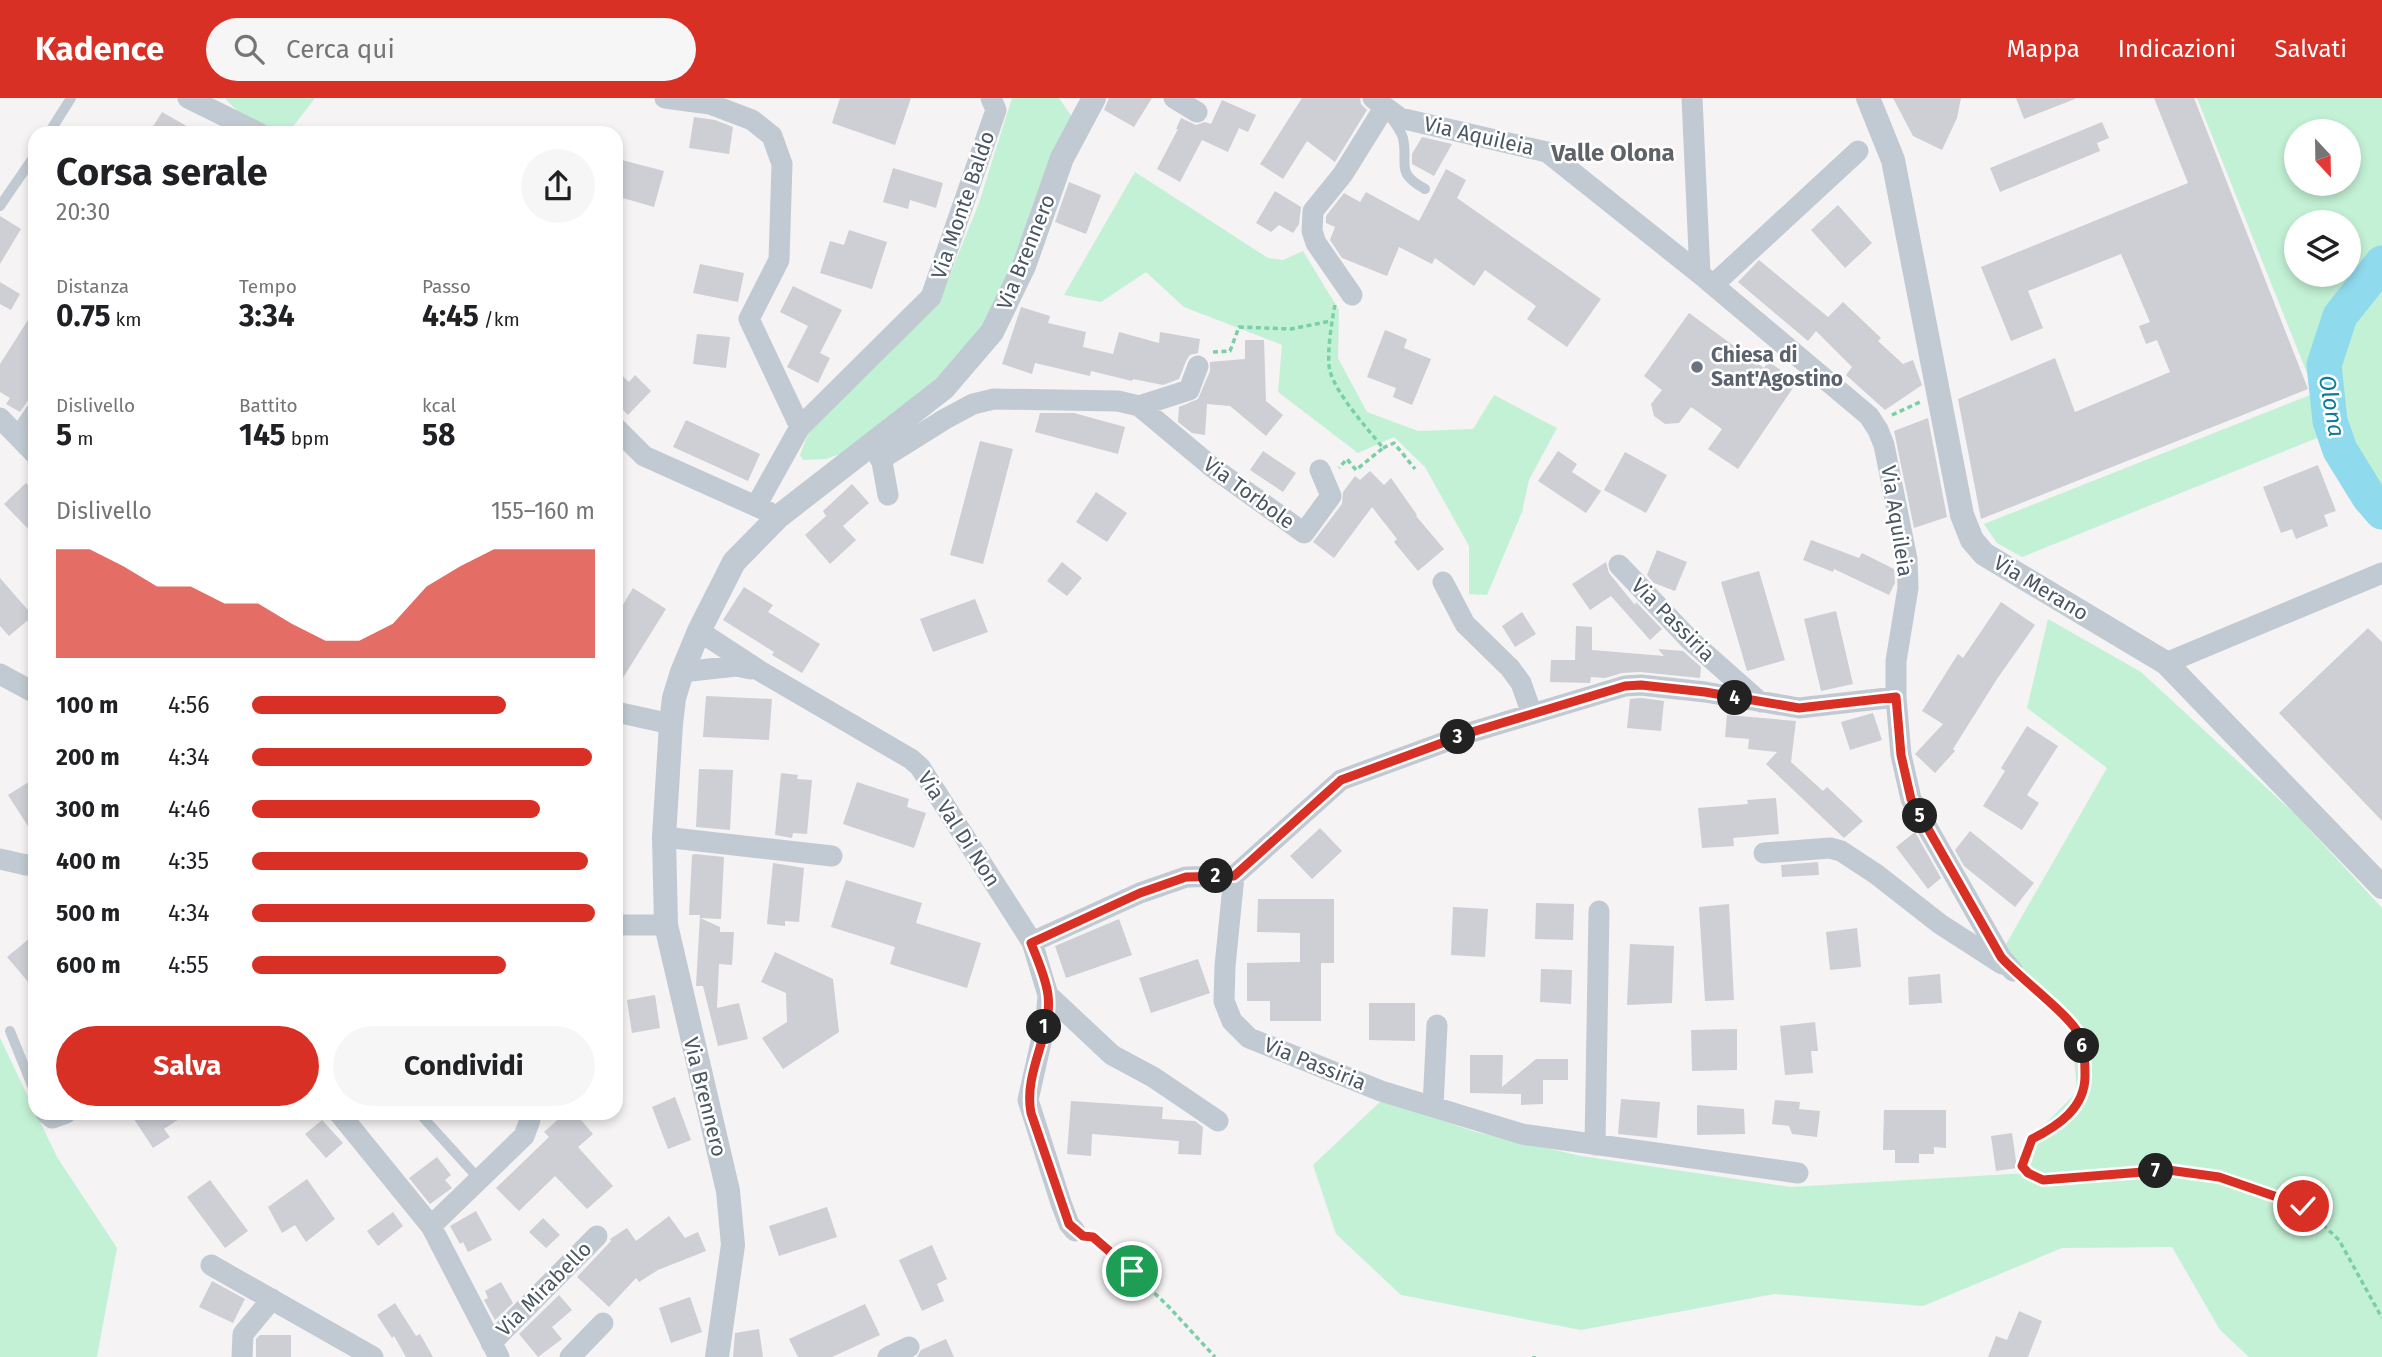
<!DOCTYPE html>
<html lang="it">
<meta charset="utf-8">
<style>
body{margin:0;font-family:"Fira Sans",sans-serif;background:#f6f6f6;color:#202124;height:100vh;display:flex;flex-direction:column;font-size:26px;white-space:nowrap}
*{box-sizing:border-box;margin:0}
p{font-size:23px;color:#757577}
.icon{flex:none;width:38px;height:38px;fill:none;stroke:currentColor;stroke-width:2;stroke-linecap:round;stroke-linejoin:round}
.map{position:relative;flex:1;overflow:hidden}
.details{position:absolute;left:28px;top:28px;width:595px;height:994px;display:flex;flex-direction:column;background:#fff;border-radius:21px;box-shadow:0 4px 10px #0003}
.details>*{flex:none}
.needle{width:46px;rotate:158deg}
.fabs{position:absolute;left:2284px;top:21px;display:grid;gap:14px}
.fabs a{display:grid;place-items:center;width:77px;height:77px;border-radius:50%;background:#fff;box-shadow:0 4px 10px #0003;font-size:35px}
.pin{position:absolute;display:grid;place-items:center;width:60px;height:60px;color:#fff;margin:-30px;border:4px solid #fff;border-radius:50%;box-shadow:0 2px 7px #0007}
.km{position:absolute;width:35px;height:35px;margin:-18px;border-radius:50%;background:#222;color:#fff;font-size:19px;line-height:35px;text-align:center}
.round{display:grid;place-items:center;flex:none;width:74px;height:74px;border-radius:37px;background:#f6f6f6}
.head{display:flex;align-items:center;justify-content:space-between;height:119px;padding:0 28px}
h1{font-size:38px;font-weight:700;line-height:52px}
.figures{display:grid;grid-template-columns:repeat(3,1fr);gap:10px;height:119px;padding:7px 28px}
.figures div{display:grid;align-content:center}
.figures b{font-size:30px;font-weight:700}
.figures small{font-size:19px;font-weight:400}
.figures p{font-size:19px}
.chart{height:196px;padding:14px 28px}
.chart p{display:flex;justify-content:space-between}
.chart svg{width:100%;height:126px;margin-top:7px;fill:#d93025;opacity:.7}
.primary-button{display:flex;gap:14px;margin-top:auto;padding:14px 28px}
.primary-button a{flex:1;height:80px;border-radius:42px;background:#d93025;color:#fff;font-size:28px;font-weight:700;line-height:80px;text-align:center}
.primary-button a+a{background:#f6f6f6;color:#202124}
ul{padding:0 28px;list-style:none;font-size:23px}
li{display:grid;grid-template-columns:112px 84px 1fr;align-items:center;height:52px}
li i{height:18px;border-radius:9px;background:#d93025}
header{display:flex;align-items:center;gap:42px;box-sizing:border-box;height:98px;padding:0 35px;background:#d93025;color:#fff}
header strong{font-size:33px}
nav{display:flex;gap:38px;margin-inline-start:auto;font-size:24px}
.search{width:490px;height:63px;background:#f6f6f6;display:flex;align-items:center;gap:18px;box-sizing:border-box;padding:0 24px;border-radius:38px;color:#757577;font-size:26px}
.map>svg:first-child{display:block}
.green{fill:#c3f1d5;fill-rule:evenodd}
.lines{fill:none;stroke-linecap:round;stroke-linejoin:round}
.river{stroke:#90daee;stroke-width:35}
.building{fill:#cdcfd5}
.path{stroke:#7ad0a6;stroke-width:3.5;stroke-dasharray:5 3.5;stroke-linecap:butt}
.service{stroke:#c1cad2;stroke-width:10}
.minor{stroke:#c1cad2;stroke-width:21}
.tertiary{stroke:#c1cad2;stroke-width:24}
.route-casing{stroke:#fff;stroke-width:14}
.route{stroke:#d93025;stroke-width:9}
.worship-dot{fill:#6b7280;stroke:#fff;stroke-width:2.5}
.labels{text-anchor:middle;stroke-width:5;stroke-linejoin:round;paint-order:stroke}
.street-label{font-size:21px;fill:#4a5661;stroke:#fff}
.worship-label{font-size:21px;font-weight:bold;fill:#5b616d;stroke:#fff;text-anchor:start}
.water-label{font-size:23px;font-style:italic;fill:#0c7c9b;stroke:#fff}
.quarter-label{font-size:24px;font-weight:bold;fill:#5f6368;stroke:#fff}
</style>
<header>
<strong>Kadence</strong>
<div class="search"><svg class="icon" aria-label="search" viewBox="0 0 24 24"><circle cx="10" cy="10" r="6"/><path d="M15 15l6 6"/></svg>Cerca qui</div>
<nav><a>Mappa</a><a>Indicazioni</a><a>Salvati</a></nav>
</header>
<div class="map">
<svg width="2382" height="1259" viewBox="0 0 2382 1259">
<rect width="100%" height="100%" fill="#f5f3f3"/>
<path class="green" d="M225,0H315L288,35C263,35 240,18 225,0Z
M1012,0H1059L1072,19L1018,162L984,226L935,285L843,355L826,361L803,362L800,357L810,331L939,204L979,105Z
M2197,0H2382V426L2322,338L2022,459L1997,445L1984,426L2315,295ZM2296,33H2348V86H2296ZM2296,124H2348V177H2296Z
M1135,74L1268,160L1283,162L1303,153L1339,212L1338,260L1367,314L1418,333L1473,331L1494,297L1557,330L1529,382L1522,414L1487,497L1469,496V448L1425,369L1394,339L1358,355L1278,294L1282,247L1184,209L1146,174L1101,204L1064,197Z
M2048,521L2141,574L2297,718L2382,810V1259H2249L2220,1232L2172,1149L2062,1150L1923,1208L1774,1196L1581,1232L1401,1197L1336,1136L1313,1067L1382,1002L1476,1034L1581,1058L1791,1089L2028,1075L2043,1028L2077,994L2072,935L2066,925L2029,891L2006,846L2107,670L2027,610Z
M0,940L57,1059L117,1150L97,1259H0Z"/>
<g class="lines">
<path class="river" d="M2382,165L2340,218L2324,267L2330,323L2340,352L2369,399L2382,414"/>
</g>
<path class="building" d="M840,0H911L895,47L832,25Z
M1109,0H1152L1134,29L1104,12Z
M1302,0H1360L1361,6L1367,12L1335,64L1307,43L1283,81L1260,66Z
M1893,0H1961L1957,20L1942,52L1913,38Z
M2016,0H2075V1L2024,21Z
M2154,0H2194L2308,291L1981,421L1958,301L2055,260L2075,314L2170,274L2157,242L2146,246L2139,228L2150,224L2121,156L2028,193L2043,230L2011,243L1981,169L2188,85Z
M1222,2L1256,17L1248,34L1239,30L1228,54L1202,42L1180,84L1157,71L1178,31H1176L1181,20L1196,27L1205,24L1211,26Z
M162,14L199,35H149Z
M694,19L715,22L733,29L729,56L689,50Z
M2102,24L2109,40L2097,45L2100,53L2000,94L1990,70Z
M1422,39L1452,46L1434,78L1412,66V56Z
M618,61L664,73L654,109L616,98V69Z
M893,70L943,85L936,110L910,102L908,111L883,104Z
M1446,71L1466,82L1457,100L1601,201L1567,249L1527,221L1536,208L1485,172L1474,188L1435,160L1432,166L1399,149L1387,178L1342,160L1330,142L1335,129L1326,125V118L1344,95L1360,104L1366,94L1419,123Z
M1069,84L1101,97L1086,136L1055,124Z
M1275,93L1301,109L1299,126L1293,135L1279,127L1271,134L1256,125Z
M1838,107L1872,145L1845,170L1811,132Z
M0,118L21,131L0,166Z
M849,132L887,144L872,191L820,175L830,143L844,147Z
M1759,162L1828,219L1843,204L1881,240L1878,243L1903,266L1913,262L1922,287L1885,312L1846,277L1852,269L1816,233L1808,243L1738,184Z
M700,166L744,175L738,204L693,195Z
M0,184L20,196L11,212L0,206Z
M793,188L842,212L820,255L830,260L818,285L787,269L808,228L780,214Z
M1021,209L1050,218L1048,225L1086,234L1083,249L1113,256L1119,234L1159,245L1160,234L1200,241L1198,255L1190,257L1186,263L1179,281L1163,287L1133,281L1132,283L1091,273L1090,278L1035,265L1032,276L1002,266Z
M35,211V292L20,314L6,306L10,300L0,294V266Z
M1689,215L1764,270L1768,263L1797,284L1738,371L1708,351L1722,331L1691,309L1679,325L1665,326L1654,318L1651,306L1662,292L1644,278Z
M1385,232L1407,241L1404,250L1431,261L1412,307L1393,299L1396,290L1367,279Z
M697,236L730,239L726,270L693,266Z
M1245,242H1264L1266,303L1283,317L1266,338L1230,308L1207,306L1205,337L1192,335L1178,324L1179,309L1198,301L1210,273V264L1245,261Z
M616,272L629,284L635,277L651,293L628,317L616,305Z
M1040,315H1074L1125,329L1118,356L1035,334Z
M1928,320L1947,419L1914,430L1894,333Z
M686,322L760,356L748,383L673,349Z
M980,343L1013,351L983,466L950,457Z
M1263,353L1296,375L1283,394L1250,372Z
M1558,353L1577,366L1572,374L1601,393L1586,415L1538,383Z
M1625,354L1667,377L1646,415L1604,392Z
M2318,367L2336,413L2324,417L2328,428L2296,441L2292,431L2281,435L2263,389Z
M1370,373L1384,387L1391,380L1417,417L1416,418L1444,451L1418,473L1394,444L1397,441L1372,409L1334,460L1313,444L1342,406L1343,394L1355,378L1360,382Z
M26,385L35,394V438L4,406Z
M852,386L869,405L843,428L856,442L830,466L805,437L826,418L823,413Z
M1096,394L1127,415L1107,444L1076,424Z
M1811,442L1859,460L1862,455L1894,471L1895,485L1889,497L1834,471L1833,474L1803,462Z
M1657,452L1687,464L1675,493L1654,485L1647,477Z
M1062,464L1082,480L1067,498L1047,483Z
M1606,464L1609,475L1635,507L1636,504L1662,531L1650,542L1611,498L1590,512L1572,486Z
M1759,473L1785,562L1747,573L1721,484Z
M0,480L33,518L9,538L0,528Z
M744,489L773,507L768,514L820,546L802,575L772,557L774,554L723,522Z
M633,490L666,511L616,591V518Z
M975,501L988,534L933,554L920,521Z
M2001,504L2035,527L1997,581L1953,651L1955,653L1935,675L1915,656L1943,626L1922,613L1958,556L1963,560Z
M1836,513L1853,586L1821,593L1804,521Z
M1522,514L1536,536L1515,549L1502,528Z
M1576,528L1592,529V552L1664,558L1658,551L1683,553L1701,569L1700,580L1640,574L1622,575L1605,580L1591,579L1590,585L1550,584L1551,562H1575Z
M2368,530L2382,544V723L2279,615Z
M706,598L772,601L769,642L703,639Z
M1641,600L1664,603L1661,633L1627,630L1630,601Z
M1873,615L1882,642L1850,652L1841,624Z
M1727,617L1796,623L1791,664L1823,693L1827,689L1863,723L1844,740L1766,666L1777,654L1748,651L1749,641L1725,639Z
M2027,628L2058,648L2027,697L2039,705L2022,732L1983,708L2005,673L2001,670Z
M699,671L733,672L730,732L696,729Z
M781,675L798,677L797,681L812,682L807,736L793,735L792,740L775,737Z
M35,680V739L8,697Z
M857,684L909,701L907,709L926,715L914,750L843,726Z
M1776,700L1779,736L1733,740L1734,748L1702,750L1698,710L1748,706L1747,702Z
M1320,730L1342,753L1312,781L1290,758Z
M1970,733L2034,785L2015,809L1964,768L1955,752Z
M1915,734L1941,780L1928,791L1896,749Z
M695,756L724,759L721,821L700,820L720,829V834H734L732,867L719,866L717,910L739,905L748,941L718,948L703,888H696L700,817H689L692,757Z
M1818,764L1819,777L1782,779L1781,767Z
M773,765L804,770L799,824L785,823V828L767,826Z
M846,782L922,805L916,825L981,845L967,890L890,866L895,849L831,829Z
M1258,801H1334V865H1321V923H1270V903H1247V865L1300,864V835L1257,834Z
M1536,805L1574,806L1573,842L1535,841Z
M1729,806L1734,902L1705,903L1699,809Z
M1453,809L1488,811L1485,859L1451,857Z
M1119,821L1132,857L1066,880L1055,848Z
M1857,830L1861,869L1830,872L1826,834Z
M35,836V892L7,859Z
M1630,846L1674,848L1672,905L1627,907Z
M775,854L833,881L839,934L783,971L762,940L787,924L786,895L761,884Z
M1198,861L1210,895L1151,915L1139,880Z
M1541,871L1572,872L1571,906L1540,904Z
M1940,876L1942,905L1909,907L1908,879Z
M655,897L660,930L632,935L627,902Z
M1369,905H1415V943L1369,942Z
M1815,924L1818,953H1811L1813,975L1785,977L1780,928Z
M1737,931V972L1692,973L1691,932Z
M1470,957H1503L1502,989L1536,961H1568V982H1543V1006L1521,1007V996L1470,995Z
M675,999L691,1042L668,1051L652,1009Z
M1621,1001L1660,1004L1657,1040L1618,1036Z
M1775,1002L1800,1004L1799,1011L1820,1013L1817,1039L1792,1036L1789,1028L1772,1026Z
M1071,1003L1163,1009L1162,1021L1195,1023L1203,1029L1201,1057L1178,1056L1179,1043L1092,1036L1091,1058L1067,1056Z
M1697,1007L1744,1011L1745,1036L1697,1037Z
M1884,1012H1946V1050L1934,1049V1056H1919V1065H1895V1052H1883Z
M130,1015H188L164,1031L170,1039L153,1050Z
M565,1015H575L593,1036L578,1049L613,1088L587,1111L555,1078L519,1113L496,1090L549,1039L544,1034Z
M322,1022L343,1045L326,1060L305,1036Z
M2012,1035L2017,1070L1996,1073L1991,1038Z
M437,1059L451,1077L445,1082L452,1090L430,1106L409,1080Z
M307,1081L335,1121L306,1144L295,1127L282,1135L268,1109Z
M210,1082L248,1133L225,1150L187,1099Z
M827,1109L837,1139L779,1158L769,1128Z
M476,1113L492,1142L468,1154L463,1144L460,1146L450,1128Z
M393,1114L403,1128L378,1148L367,1133Z
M669,1118L685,1140L698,1134L706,1153L658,1172L639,1184L636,1180L609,1209L577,1179L611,1143L610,1141L627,1130L636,1143Z
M543,1120L560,1137L546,1150L529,1134Z
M932,1147L947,1181L937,1186L944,1203L922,1213L899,1162Z
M212,1183L245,1201L233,1225L199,1209Z
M501,1184L513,1205L495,1222L484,1202L488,1200L485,1193Z
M559,1197L572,1212L552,1229L562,1241L538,1259L519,1236Z
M690,1199L702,1234L671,1245L659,1210Z
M395,1205L416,1238L420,1236L433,1259H406L394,1238L392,1240L377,1217Z
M865,1206L880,1237L832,1259H798L789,1241Z
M2019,1213L2042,1223L2028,1259H1988L1996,1238L2007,1242Z
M759,1231L763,1259H733L735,1235Z
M260,1237H291V1259H256V1241Z
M946,1241L954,1259H917L921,1252Z"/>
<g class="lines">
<path class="path" d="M1335,207C1332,221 1326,259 1330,273C1336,296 1367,330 1383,350L1356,372L1347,361L1339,370
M1213,254L1230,253L1239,229L1291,231L1331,223
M1892,317L1920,304
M1383,350L1394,345L1415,371
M2026,885L2065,920L2081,939L2084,961L2085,989L2078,1007L2050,1032L2032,1040L2022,1067L2028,1075L2043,1082L2168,1072L2219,1079L2303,1108L2339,1142L2382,1220
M1091,1139L1116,1158L1169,1209L1215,1259
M1534,1259V1258"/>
<path class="service" d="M1392,21C1396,27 1401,33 1403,40C1409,67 1394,74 1425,91
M49,35L71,0
M0,108L35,57
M10,933L35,995
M419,1015L478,1080"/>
<path class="minor" d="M188,0L259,35
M665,0L710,6L752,22L772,38L782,66L779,162L749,221L800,329L756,408
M1174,0L1197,14
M1373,0L1400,20L1547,54L1700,176L1869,318L1878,332L1884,347L1907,461L1908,490L1896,563V599L1901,657L1911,701L2001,859L2013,873
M1692,0L1700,176
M1713,187L1858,53
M1352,197L1316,145L1312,133L1313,113L1343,76L1384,10
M1139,308L1189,292L1198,268
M0,320L35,356
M800,329L931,199L996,12L991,0
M616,330L644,358L769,414
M19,339L35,315
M874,350L882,364L888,397
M881,361L945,321L973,306L994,301L1118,303L1139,308L1212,369L1304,435L1331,398L1320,372
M1619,467L1690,542L1760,604
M1443,484L1465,526L1510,570L1521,585L1532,616
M699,533L760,573L911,661L920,669L1032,844L1048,897L1046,922L1028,1002L1061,1105L1069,1126L1075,1133
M2166,565L2382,475
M682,574L736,568L751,571
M0,576L35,595
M616,614L671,626
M664,739L832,758
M1764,755L1830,750L1841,753L1876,776L1940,826L2002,866
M0,761L26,767L35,766
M616,827H666
M1032,844L1140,795L1186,779L1234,778
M1048,897L1112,957L1153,979L1218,1023
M1433,1008L1437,927
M46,1015L52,1020L66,1015
M339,1015L431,1128L499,1259
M1595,1047L1599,813
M1798,1075L1522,1036L1381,993L1249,940L1232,923L1224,903L1225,868L1234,778L1341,682L1472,634L1625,588L1641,587L1705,594L1799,610L1896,599
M431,1128L524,1038L530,1022
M211,1167L373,1259
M491,1245L597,1138
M242,1259L243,1236L272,1201
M570,1259L603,1225
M888,1259L909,1249"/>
<path class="tertiary" d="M1868,0L1893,62L1962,417L1972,442L1984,456L2166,565L2382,789
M717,1259L733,1147L728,1093L666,827L664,739L671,626L674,600L682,574L699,533L734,464L778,419L944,290L992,234L1024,168L1062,60L1094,0"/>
</g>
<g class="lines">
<defs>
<path id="route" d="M1132,1173L1093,1139L1083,1138L1069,1126L1031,1015C1023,974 1053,935 1048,897C1046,880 1037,861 1031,845L1140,795L1186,779L1234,778L1341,682L1472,634L1625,588L1641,587L1705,594L1799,610L1896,599L1901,657L1911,701L2001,859C2019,880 2073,919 2081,940C2085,951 2085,966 2085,978C2085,1010 2058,1028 2032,1041L2022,1068L2028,1075L2043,1082L2168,1072L2219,1079L2303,1108"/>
</defs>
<use href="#route" class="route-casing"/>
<use href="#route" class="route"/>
</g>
<circle class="worship-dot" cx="1697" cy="269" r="7"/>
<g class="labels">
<g class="street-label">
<text transform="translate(1479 38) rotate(13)" y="7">Via Aquileia</text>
<text transform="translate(963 107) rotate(-71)" y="7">Via Monte Baldo</text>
<text transform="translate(1026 154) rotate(-68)" y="7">Via Brennero</text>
<text transform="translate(1249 395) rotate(36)" y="7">Via Torbole</text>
<text transform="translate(1897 423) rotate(81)" y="7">Via Aquileia</text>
<text transform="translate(2041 490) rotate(31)" y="7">Via Merano</text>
<text transform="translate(1673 522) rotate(45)" y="7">Via Passiria</text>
<text transform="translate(959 731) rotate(57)" y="7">Via Val Di Non</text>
<text transform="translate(1315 966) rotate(22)" y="7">Via Passiria</text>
<text transform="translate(705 999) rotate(76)" y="7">Via Brennero</text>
<text transform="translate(544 1191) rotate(-45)" y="7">Via Mirabello</text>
</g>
<g class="worship-label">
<text x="1711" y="264">Chiesa di<tspan x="1711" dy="24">Sant'Agostino</tspan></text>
</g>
<g class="water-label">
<text transform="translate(2332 308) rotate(80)" y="8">Olona</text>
</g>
<g class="quarter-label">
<text x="1613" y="63">Valle Olona</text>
</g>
</g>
</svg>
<div class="fabs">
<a><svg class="needle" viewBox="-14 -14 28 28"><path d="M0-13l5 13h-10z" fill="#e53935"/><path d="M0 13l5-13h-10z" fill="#757577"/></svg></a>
<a><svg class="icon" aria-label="layers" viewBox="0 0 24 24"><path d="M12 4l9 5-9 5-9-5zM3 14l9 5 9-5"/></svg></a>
</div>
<div class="pin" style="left:1132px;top:1173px;background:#1e9e55"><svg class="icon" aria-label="arrive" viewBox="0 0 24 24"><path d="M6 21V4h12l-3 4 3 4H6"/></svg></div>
<div class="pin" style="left:2303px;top:1108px;background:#d93025"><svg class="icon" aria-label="check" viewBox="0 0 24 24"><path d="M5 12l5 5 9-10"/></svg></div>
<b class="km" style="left:1044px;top:929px">1</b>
<b class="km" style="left:1216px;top:778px">2</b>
<b class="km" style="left:1458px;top:639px">3</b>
<b class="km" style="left:1735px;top:600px">4</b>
<b class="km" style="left:1920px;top:718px">5</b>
<b class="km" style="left:2082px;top:948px">6</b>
<b class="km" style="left:2156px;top:1073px">7</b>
<section class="details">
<div class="head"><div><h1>Corsa serale</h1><p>20:30</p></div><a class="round"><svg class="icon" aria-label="share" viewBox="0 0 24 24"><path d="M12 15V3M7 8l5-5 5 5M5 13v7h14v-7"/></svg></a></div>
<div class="figures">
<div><p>Distanza</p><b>0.75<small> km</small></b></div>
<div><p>Tempo</p><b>3:34</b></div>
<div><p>Passo</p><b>4:45<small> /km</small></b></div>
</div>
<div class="figures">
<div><p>Dislivello</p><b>5<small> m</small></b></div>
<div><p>Battito</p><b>145<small> bpm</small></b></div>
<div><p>kcal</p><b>58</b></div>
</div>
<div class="chart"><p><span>Dislivello</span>155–160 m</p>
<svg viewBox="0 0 160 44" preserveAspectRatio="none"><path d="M0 44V6L10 6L20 12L30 19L40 19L50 25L60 25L70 32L80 38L90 38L100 32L110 19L120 12L130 6L140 6L150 6L160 6V44z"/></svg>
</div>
<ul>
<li><b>100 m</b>4:56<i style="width:74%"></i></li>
<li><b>200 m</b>4:34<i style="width:99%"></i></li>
<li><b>300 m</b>4:46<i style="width:84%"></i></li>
<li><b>400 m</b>4:35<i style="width:98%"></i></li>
<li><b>500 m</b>4:34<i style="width:100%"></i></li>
<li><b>600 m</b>4:55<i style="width:74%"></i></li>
</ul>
<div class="primary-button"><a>Salva</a><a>Condividi</a></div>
</section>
</div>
